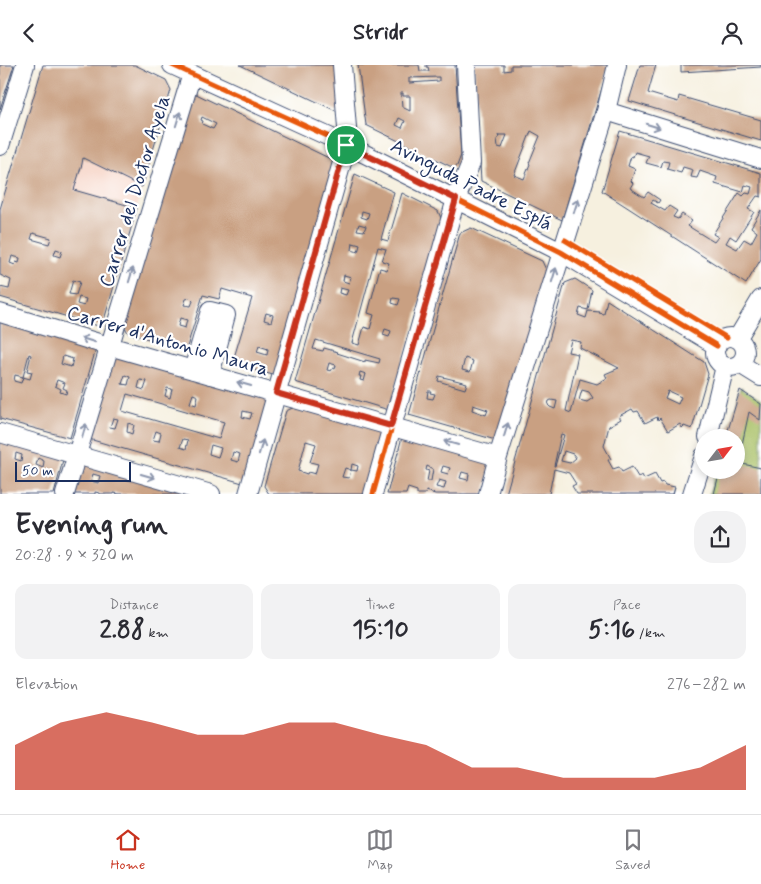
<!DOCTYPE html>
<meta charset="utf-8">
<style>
body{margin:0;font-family:Mynerve,sans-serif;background:#f2f2f3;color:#2b2b33;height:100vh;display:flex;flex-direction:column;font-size:19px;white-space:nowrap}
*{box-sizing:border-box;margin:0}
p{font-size:16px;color:#7c7c81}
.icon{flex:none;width:28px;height:28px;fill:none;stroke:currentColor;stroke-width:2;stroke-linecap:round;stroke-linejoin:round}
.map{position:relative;height:429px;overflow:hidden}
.drawer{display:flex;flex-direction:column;background:#fff;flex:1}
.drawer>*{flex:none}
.needle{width:32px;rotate:59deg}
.buttons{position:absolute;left:695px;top:364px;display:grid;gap:10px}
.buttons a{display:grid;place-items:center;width:50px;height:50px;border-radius:50%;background:#fff;box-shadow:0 2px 8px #0003;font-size:25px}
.scale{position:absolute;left:15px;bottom:12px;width:116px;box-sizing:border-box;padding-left:5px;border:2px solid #1b2f5e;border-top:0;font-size:14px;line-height:18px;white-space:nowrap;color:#1b2f5e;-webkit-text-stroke:4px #fff;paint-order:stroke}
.pin{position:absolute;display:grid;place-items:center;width:42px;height:42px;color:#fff;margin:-21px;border:2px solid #fff;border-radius:50%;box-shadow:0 1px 5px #0007}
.round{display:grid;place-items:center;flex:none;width:52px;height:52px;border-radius:20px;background:#f2f2f3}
.headline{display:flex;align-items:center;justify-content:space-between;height:85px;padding:0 15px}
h1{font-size:28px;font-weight:700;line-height:38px}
.stats{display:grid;grid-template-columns:repeat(3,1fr);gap:8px;height:85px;padding:5px 15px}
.stats div{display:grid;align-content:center;border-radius:12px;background:#f2f2f3;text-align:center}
.stats b{font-size:25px;font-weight:700}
.stats small{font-size:14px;font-weight:400}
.stats p{font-size:14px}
.chart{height:140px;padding:10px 15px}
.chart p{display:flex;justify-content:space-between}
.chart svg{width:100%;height:90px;margin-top:5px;fill:#c8321e;opacity:.7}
header{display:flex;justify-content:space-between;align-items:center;height:65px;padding:0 15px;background:#fff;font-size:22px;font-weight:700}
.tabs{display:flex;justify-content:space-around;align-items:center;height:70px;border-top:1px solid #e1e1e2;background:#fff;font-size:14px;color:#7c7c81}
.tabs a{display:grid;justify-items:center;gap:2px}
.tabs .selected{color:#c8321e}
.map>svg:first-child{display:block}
.built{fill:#f6d2c3}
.pitch{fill:#a8c065;stroke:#627862}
.building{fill:#c9a082;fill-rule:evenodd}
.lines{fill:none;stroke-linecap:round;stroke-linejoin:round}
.minor-casing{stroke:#3c4c71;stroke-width:20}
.minor{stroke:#fff;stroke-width:18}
.cycleway-casing{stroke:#fff;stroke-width:8}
.cycleway{stroke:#e8590c;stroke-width:5}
.oneway{stroke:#8d97ae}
.route-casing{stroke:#fff;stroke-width:10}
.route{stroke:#c8321e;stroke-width:6}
.labels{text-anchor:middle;stroke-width:4.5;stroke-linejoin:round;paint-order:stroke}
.street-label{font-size:20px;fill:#1b2f5e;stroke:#fff}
</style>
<header><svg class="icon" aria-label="back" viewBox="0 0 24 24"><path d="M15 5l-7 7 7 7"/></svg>Stridr<svg class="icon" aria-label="person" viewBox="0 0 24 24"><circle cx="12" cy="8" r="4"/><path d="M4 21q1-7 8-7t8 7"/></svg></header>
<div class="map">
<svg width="761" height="429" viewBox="0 0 761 429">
<rect width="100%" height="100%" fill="#fff"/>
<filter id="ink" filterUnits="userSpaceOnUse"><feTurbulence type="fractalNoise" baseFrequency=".02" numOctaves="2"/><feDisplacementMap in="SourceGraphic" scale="10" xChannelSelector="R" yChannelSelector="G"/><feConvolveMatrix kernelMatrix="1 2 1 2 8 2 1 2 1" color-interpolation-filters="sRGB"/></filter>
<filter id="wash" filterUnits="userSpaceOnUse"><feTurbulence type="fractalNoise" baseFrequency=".0096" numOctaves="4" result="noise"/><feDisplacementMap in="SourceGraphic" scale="20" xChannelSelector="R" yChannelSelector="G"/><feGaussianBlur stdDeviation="1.12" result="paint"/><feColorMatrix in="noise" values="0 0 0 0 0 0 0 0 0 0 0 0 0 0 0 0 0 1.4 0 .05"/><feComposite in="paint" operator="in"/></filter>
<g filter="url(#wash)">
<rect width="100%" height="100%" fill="#f6f0df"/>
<path class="built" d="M83,93L142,122L137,143L74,125Z"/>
<path class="pitch" d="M741,322L761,335V429H709L716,405H736V372H726Z"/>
<g id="blocks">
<path class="building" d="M0,0H14L0,44Z
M43,0H135L166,15L171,25L142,122L83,93L82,99L74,125L137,143L102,262L0,232V222L9,224L11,215L0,210V144ZM33,168L51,173L49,179L31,174ZM56,184L62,186L60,192L54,190ZM12,191L20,193L19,198L16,197L15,200L10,198ZM73,215L80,217L76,230L69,229ZM79,232L86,234L84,241L77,239Z
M240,0H339L344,40L336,46Z
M358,0H419L420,6H429L428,2H426V0H455L461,90L457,101L454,103L366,60ZM439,12V16L409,18V13ZM401,28H403V31H410V46L402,42ZM399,53L405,56L402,63L396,60Z
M474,0H504V6L511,5V0H609L562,155L481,116ZM531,66L540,71L529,98L530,99L524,114L514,110ZM498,70H507L502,83L498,82L497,74L499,73Z
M640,0H656L648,28L678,37L679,31L761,55V76L629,36Z
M681,0H761V2L681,7Z
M190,26L339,98L277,311L232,299L252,233L222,224L219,234L203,230L186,285L128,268L123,258ZM202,52L216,59L213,64L202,59L203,56L201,55ZM190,233L193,236L191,241L184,240L186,234ZM266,248L273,250L271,257L264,255ZM180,253L187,255L185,263L178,261ZM259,281L268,284L267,290L257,287Z
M620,66L761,108V132L757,131L748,144L754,147L736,175L730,171L726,178L737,184L744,174L751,178L757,167L751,162L761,145V194L746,219L602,126ZM635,87L649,91L646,98L661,102L663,96L669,97L667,104L681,108L683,102L693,105L691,112L697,113L700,106L717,112L715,119L743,127L745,120L752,122L750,129L746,128L743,131L739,128L713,169L718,172L714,177L688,161L692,156L682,149L678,154L673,152L677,146L669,141L665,146L651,138L653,135L658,138L660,135L648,127L644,132L630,123L633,118L631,116L635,104L628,101L631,91L633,92Z
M355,109L394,127L381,174L388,176L402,128L438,146L443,158L389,345L295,317ZM362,146L369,148L367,154L361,152ZM359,159L366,161L364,166L357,165ZM353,178L360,180L358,187L352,185ZM378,182L386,184L382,196L389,198L387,205L380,203L379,206L368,248L374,250L370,264L364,262L359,280L352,278ZM344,210L351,212L349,218L343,216ZM340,223L348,225L346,230L339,228ZM393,233L400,234L398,240L392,238ZM385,264L391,266L389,272L383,270ZM316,275L380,294L379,298L365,295V297L337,288L338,287L324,283L323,286L313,284ZM329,298L336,300L335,304L333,303L331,306L327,305ZM360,307L366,309L364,316L360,315L361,311H359Z
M471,163L542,196L547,207L499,376L409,350L460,168ZM465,293L473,296L470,307L462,305ZM439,311L467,318L465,324L438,316ZM428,326H431L430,328L435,329L433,334L427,333ZM473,340L488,345L486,350L472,345Z
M575,214L592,225L588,245L580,243L578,250L586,253L588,246L600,247L599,248L604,249L607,235L704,297L708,309L692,364L684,361L682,363L680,359L668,366L660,353L658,355L657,352L645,358L638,346L634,347L632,344L619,351L621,354L609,361L604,381L611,394L608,395L613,404L619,402L622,407L632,402L638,412L642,410L644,414L655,409L660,418L663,417L665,420L675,422L673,429H577L572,421L576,419L569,408L554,404L549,429H506L565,218ZM571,275L581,277L580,283L619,303L605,309L607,313L597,319L580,314L571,348L566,346L578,289L568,287ZM582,325L589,327L593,333L587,337L579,335ZM668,326L681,332L678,339L665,333ZM551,335L557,336L555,344L550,342L548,340L549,336ZM561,369L564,370L555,401H554ZM564,386L573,389L576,393L570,398L561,396Z
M0,256L96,284L70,373L0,354ZM29,289L31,290L27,306L32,307L30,314L23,312L21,318L14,316L15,310L23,312ZM63,291L73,294L71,302L61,299ZM57,315L65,318L63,323L67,325L66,329L60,327L61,324L55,321Z
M114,289L270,334L246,419L89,374ZM125,310L130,312L128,320L122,319ZM140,315L147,316L144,325L138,323ZM167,323L172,324L170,333L165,331ZM127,329L224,357L219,374L122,346ZM193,329L198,331L196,340L190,338ZM243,346L252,348L250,354L242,352ZM113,353L118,354L115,363L110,362ZM128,358L134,360L132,369L127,367ZM156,366L161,368L159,376L153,375ZM183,374L188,375L186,384L180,382ZM211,380L221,383L218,392L209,389ZM233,387L240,389L238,397L231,395Z
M740,325L761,339L760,355L749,347L738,398L761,403V429H714L720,405H736V372H726Z
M297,341L382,367L364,429H269L264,421L286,346ZM306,376L316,379L310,397L318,399L315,409L308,407L307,409L298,406ZM352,399L358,401L357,406L351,405L349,413L342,412L345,403L351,405Z
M402,372L492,398L484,429H435L426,426L425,429H417V426L408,423L406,429H387ZM427,401L433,404L431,416H427L429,406L426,405ZM443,401L450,403L448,409L441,407ZM462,407L469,409L468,415L460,413ZM439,415L446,417L444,424L436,422Z
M0,373L64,391L54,429H0ZM16,388L22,390L21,396L15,394ZM38,393L44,396L43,403L36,400Z
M82,397L195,429H120L114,428V429H100V428L95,427V429H73ZM93,409L100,411L98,418L91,416Z"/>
</g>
</g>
<g filter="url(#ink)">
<use href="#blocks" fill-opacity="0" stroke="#3c4c71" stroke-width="1"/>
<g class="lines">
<defs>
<path id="minor" d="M172,0L347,80L561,187L717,281
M606,46L761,94
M0,81L25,0
M0,248L109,281L498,392
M715 287a15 15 0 1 1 30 0a15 15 0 1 1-30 0Z
M737,274L761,234
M740,299L761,312
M193,305L210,246L226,250L210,310
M0,368L211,429
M708,372L725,301
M65,429L191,12L189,8
M248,429L347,80V63L342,0
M373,429L452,148L456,134L471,98L466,0
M488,429L498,392L606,46L617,0
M692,429L704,391"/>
</defs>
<use href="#minor" class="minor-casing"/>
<use href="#minor" class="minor"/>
<defs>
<path id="cycleway" d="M172,0L347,80L561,187L717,281
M565,175L727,273
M373,429L456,134"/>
</defs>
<use href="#cycleway" class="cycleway-casing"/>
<use href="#cycleway" class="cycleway"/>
</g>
<defs><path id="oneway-shaft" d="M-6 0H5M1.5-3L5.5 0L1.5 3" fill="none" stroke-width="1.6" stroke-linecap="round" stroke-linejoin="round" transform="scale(1.25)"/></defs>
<g class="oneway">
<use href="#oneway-shaft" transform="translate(178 54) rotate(-73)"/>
<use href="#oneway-shaft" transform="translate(653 61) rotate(17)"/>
<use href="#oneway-shaft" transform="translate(576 141) rotate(-72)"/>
<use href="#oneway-shaft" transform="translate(131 210) rotate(-73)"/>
<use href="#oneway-shaft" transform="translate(554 210) rotate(-73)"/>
<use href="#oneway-shaft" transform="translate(88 275) rotate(-163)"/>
<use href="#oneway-shaft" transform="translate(244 319) rotate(-164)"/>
<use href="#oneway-shaft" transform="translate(506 365) rotate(-73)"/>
<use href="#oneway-shaft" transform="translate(84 366) rotate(-74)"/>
<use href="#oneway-shaft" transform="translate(451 378) rotate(-164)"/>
<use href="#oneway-shaft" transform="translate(261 382) rotate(-74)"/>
<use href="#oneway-shaft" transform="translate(148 411) rotate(16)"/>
</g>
</g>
<g class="lines" filter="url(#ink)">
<defs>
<path id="route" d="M346,80L456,134L391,361L276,328Z"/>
</defs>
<use href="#route" class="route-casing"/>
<use href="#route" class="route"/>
</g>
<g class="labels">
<g class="street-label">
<text transform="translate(472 119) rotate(27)" y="7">Avinguda Padre Esplá</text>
<text transform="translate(134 126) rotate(-73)" y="7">Carrer del Doctor Ayela</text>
<text transform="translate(168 275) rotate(16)" y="7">Carrer d'Antonio Maura</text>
</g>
</g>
</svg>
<div class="buttons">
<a><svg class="needle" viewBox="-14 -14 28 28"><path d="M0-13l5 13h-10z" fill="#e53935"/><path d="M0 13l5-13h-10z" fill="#7c7c81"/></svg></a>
</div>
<div class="scale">50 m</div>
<div class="pin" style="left:346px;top:80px;background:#1e9e55"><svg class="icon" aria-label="arrive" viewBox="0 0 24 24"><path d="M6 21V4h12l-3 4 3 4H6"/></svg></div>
</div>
<section class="drawer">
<div class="headline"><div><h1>Evening run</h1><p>20:28 · 9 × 320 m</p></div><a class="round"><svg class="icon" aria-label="share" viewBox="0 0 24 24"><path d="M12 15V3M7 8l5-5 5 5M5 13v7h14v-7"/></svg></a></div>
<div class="stats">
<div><p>Distance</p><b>2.88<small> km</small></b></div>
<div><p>Time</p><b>15:10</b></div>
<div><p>Pace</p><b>5:16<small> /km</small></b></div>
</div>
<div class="chart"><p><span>Elevation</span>276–282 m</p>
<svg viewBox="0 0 160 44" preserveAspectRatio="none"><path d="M0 44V22L10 11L20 6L30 11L40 17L50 17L60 11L70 11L80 17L90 22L100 33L110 33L120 38L130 38L140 38L150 33L160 22V44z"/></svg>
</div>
</section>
<nav class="tabs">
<a class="selected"><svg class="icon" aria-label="home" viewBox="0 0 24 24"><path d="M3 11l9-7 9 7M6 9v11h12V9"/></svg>Home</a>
<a><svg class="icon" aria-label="map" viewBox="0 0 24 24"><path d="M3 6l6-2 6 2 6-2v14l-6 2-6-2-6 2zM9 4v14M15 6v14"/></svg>Map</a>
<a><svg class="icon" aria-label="saved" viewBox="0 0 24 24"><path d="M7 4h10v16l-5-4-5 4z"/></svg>Saved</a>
</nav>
